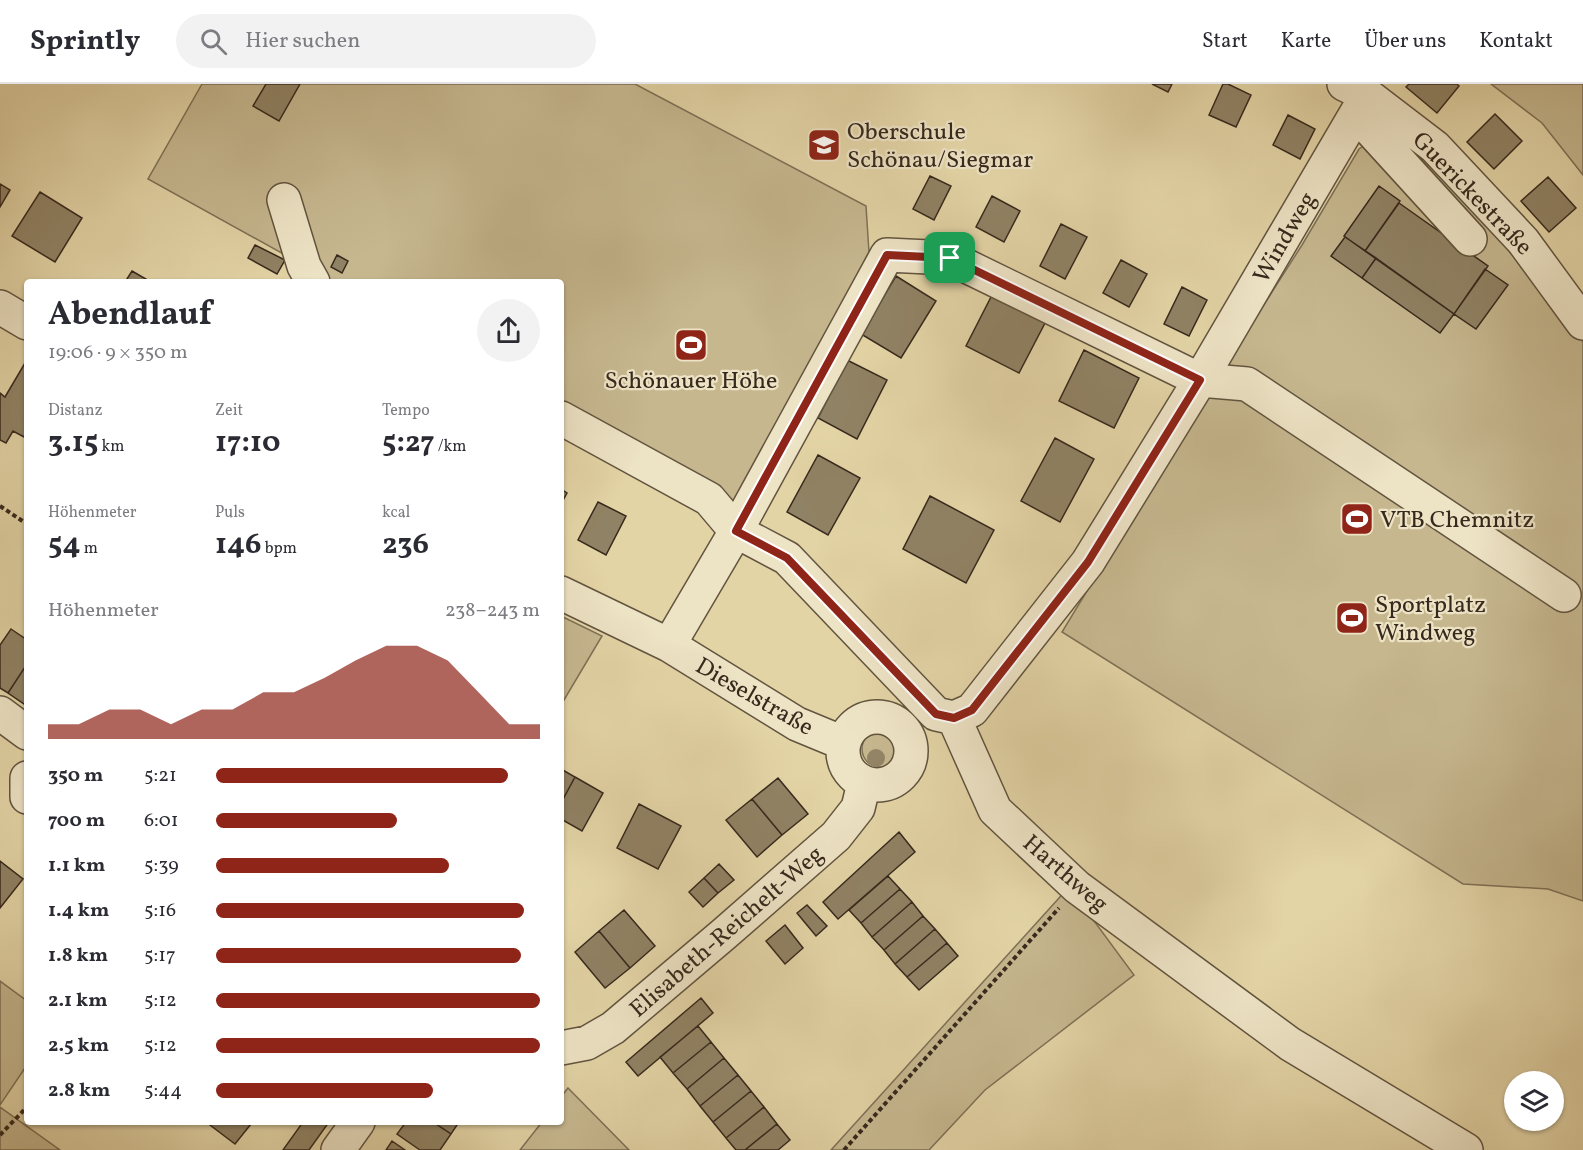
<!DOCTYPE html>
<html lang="de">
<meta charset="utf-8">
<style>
body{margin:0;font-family:Vollkorn,serif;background:#f2f2f3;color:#2b2b33;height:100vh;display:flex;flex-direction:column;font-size:22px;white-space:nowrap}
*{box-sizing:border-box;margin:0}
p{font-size:20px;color:#7c7c81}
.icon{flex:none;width:33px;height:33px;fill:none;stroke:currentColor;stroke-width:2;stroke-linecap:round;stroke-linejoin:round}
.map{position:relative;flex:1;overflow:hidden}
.drawer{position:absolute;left:24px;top:195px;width:540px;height:846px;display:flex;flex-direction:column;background:#fff;border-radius:6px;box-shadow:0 2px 4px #0004}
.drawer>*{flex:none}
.buttons{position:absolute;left:1504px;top:987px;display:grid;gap:12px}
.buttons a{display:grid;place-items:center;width:60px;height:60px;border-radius:50%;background:#fff;box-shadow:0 2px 4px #0004;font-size:30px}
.pin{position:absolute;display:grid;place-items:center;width:51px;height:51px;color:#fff;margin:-26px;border-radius:12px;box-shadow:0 3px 9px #0006}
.round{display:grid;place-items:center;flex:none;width:63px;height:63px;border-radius:32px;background:#f2f2f3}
.summary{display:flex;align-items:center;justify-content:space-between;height:102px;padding:0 24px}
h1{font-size:33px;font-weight:700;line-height:45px}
.figures{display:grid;grid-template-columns:repeat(3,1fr);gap:9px;height:102px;padding:6px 24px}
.figures div{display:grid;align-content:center}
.figures b{font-size:30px;font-weight:700}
.figures small{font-size:16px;font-weight:400}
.figures p{font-size:16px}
.chart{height:168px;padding:12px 24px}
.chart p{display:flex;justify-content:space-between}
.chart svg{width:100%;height:108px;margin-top:6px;fill:#8f2418;opacity:.7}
ul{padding:0 24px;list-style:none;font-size:20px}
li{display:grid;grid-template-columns:96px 72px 1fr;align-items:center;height:45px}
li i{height:15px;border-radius:8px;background:#8f2418}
header{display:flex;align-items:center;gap:36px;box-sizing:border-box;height:84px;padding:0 30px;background:#fff;border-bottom:2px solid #e1e1e2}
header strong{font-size:28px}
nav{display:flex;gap:33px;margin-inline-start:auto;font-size:21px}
.search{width:420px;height:54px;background:#f2f2f3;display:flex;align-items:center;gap:15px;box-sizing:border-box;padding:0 21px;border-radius:33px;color:#7c7c81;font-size:22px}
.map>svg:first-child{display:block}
.green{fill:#c6b78f;stroke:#7e7056;stroke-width:1.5}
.building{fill:#908264;stroke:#37291d;stroke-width:1.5}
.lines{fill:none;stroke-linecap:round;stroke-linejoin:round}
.minor-casing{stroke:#62543f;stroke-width:36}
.path{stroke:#37291d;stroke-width:4;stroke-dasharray:4.5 3;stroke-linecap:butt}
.minor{stroke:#ede3c5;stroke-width:33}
.tree{fill:#948567}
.route-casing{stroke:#fff;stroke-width:12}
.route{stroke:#8f2418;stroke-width:8}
.labels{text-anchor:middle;stroke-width:4.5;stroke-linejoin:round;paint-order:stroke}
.poi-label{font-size:24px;fill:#37291d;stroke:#ede3c5;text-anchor:start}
.street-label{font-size:24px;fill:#37291d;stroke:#ede3c5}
</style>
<header>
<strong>Sprintly</strong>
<div class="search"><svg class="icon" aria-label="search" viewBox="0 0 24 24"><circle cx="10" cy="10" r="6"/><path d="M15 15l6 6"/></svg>Hier suchen</div>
<nav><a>Start</a><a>Karte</a><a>Über uns</a><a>Kontakt</a></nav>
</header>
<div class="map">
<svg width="1583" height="1066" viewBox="0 0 1583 1066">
<rect width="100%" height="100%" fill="#e3d4a6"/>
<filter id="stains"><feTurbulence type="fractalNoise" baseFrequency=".00333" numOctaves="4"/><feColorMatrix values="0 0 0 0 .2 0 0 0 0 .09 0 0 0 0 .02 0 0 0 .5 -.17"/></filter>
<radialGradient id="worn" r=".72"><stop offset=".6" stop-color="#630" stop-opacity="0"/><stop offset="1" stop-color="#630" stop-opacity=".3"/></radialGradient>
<path class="green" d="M202,0H635L866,122L869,168L738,422L561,324V198H334L148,95Z
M1491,0H1583V91L1542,39Z
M1383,49L1419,62L1539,201L1583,258V817L1548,805L1463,800L1062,548L1200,321L1302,161L1359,65Z
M561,532L602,552L561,621Z
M862 665a18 18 0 1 1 36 0a18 18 0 1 1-36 0Z
M1069,803L1134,891L985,1006L929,1066H831Z
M0,897L27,917V981L0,1021Z
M568,1004L629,1066H520L542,1038H561V1013Z
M0,1023L60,1066H0Z"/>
<path class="building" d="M266,0H300L279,37L253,22Z
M1152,0H1172L1168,8Z
M1223,0H1228L1251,11L1236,43L1209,31Z
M1409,0H1457L1459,2L1437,29L1406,3Z
M1495,30L1522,57L1494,85L1467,58Z
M1288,31L1315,45L1300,75L1273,61Z
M930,92L951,102L934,136L913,125Z
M1548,93L1576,124L1549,148L1521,117Z
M0,100L10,106L0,123Z
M1379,102L1400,117L1365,167L1344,152Z
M40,108L82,134L55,178L12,152Z
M992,112L1020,127L1004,158L976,143Z
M1399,119L1488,182L1454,230L1365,167Z
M1061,140L1087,153L1065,195L1040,182Z
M1345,153L1376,174L1362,194L1331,172Z
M255,161L285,176L277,190L248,174Z
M337,171L348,177L342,189L331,183Z
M1376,174L1454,230L1440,249L1362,194Z
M1121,176L1147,190L1129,223L1103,209Z
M1485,185L1508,201L1476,245L1454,230Z
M132,187L151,198H125Z
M896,192L936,217L901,274L861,250Z
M1182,203L1207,216L1189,252L1164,240Z
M992,211L1045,239L1019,289L966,262Z
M1084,266L1139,294L1114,344L1059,317Z
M847,276L887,296L857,355L818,334Z
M25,279L27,281V353L26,354L13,347L6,359L0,356V309L5,313Z
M1055,354L1094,375L1060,438L1021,417Z
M818,371L860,394L828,451L787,428Z
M561,405L567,409L561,420Z
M930,412L994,446L966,499L903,465Z
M598,418L626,432L606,471L578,456Z
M11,545L27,556V580L8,609L0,604V561Z
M27,580V622L8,609Z
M561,685L575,693L561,719Z
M575,693L603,709L582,747L561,735V719Z
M778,694L808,730L782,751L752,715Z
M752,715L782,751L757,773L726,736Z
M639,720L681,742L658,785L617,764Z
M899,748L915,768L838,835L823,818Z
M0,777L23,795L0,824Z
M719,780L734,796L718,809L704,794Z
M888,792L900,805L861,839L849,826Z
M704,794L718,809L703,823L689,808Z
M900,805L912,818L872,853L861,839Z
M912,818L923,832L884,866L872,853Z
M807,821L827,842L816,852L797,829Z
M624,826L655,862L630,884L599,847Z
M923,832L935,845L895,880L884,866Z
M785,841L803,864L785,880L766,857Z
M935,845L947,859L907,893L895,880Z
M599,847L630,884L605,904L575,868Z
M947,859L958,872L919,906L907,893Z
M701,914L713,929L638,992L626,978Z
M698,942L711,958L673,989L660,973Z
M711,958L724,974L687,1005L673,989Z
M724,974L738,991L700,1022L687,1005Z
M738,991L751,1007L713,1038L700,1022Z
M751,1007L764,1023L726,1054L713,1038Z
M764,1023L777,1040L745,1066H736L726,1054Z
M206,1038H249L251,1040L235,1060Z
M303,1038H329L309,1066H283Z
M406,1038H433L451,1050L440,1066H420L397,1050Z
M433,1038H459L451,1050Z
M777,1040L790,1056L778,1066H745Z
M392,1057L405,1066H386Z"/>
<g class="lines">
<defs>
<path id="minor" d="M1344,0L1367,11L1435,63L1523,157L1583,239
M1356,30L1470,155
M284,116L304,182L313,198
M0,223L27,239
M561,334L709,415L736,447L787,474L936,630L954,634
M561,509L669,561L736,447L887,171L950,174L1200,296L1247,300L1564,511
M669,561L797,640L843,659
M0,629L27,649
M843 667a34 34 0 1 1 68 0a34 34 0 1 1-68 0Z
M954,634L972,626L1088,478L1200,296L1367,11
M954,634L995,726L1077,803L1290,960L1466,1066
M27,694V713
M561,964L587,959L613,944L724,850L836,752L858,724L864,699
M338,1066L358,1038"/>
</defs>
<use href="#minor" class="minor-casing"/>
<path class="path" d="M0,422L27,440
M0,1051L27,1023
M844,1066L1059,824"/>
<use href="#minor" class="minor"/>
</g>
<circle class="tree" cx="876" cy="674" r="9"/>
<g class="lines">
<defs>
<path id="route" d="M887,171L950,174L1200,296L1088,478L972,626L954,634L936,630L787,474L736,447Z"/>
</defs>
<use href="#route" class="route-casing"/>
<use href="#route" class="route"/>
</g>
<defs>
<symbol id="school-square" viewBox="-11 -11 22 22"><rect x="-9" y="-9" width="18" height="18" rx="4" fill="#8f2418" stroke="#ede3c5"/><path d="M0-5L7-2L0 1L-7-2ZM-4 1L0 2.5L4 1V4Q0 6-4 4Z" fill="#fff"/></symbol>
<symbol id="stadium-square" viewBox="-11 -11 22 22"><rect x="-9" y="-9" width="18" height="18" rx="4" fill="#8f2418" stroke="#ede3c5"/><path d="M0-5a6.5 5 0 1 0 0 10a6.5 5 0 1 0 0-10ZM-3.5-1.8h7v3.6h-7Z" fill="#fff"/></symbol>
</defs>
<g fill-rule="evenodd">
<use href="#school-square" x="805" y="42" width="38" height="38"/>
<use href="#stadium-square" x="672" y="242" width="38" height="38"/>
<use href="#stadium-square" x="1338" y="416" width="38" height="38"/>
<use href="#stadium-square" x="1333" y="515" width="38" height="38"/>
</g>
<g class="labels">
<g class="poi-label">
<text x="847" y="55">Oberschule<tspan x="847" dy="28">Schönau/Siegmar</tspan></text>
<text x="691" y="304" text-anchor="middle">Schönauer Höhe</text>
<text x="1380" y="443">VTB Chemnitz</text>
<text x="1375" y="528">Sportplatz<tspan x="1375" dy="28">Windweg</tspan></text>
</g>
<g class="street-label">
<text transform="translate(1473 109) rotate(46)" y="8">Guerickestraße</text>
<text transform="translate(1284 153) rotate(-60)" y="8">Windweg</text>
<text transform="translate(755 612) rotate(30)" y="8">Dieselstraße</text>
<text transform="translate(1066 789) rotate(41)" y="8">Harthweg</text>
<text transform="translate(726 847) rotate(-41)" y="8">Elisabeth-Reichelt-Weg</text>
</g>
</g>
<rect width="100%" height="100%" filter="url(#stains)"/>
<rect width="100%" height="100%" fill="url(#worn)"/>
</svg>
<div class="buttons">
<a><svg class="icon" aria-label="layers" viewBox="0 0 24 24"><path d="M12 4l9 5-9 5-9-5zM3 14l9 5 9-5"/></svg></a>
</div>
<div class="pin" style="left:950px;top:174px;background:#1e9e55"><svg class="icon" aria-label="arrive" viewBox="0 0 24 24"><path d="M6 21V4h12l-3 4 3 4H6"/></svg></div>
<section class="drawer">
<div class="summary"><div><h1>Abendlauf</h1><p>19:06 · 9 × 350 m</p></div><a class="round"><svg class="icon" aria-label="share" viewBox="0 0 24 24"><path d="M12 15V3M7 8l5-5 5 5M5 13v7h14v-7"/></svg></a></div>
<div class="figures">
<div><p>Distanz</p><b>3.15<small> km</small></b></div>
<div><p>Zeit</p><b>17:10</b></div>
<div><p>Tempo</p><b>5:27<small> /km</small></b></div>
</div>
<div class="figures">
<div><p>Höhenmeter</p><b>54<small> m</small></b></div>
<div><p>Puls</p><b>146<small> bpm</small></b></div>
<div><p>kcal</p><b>236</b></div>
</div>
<div class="chart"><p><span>Höhenmeter</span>238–243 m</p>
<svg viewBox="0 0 160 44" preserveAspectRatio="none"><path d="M0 44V38L10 38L20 32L30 32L40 38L50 32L60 32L70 25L80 25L90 19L100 12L110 6L120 6L130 12L140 25L150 38L160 38V44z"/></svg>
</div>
<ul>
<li><b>350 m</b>5:21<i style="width:90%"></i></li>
<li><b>700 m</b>6:01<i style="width:56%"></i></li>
<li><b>1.1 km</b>5:39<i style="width:72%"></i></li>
<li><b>1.4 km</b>5:16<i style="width:95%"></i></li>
<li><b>1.8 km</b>5:17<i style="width:94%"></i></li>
<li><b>2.1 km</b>5:12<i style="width:100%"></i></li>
<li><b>2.5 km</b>5:12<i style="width:100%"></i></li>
<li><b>2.8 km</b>5:44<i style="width:67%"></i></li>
</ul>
</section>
</div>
